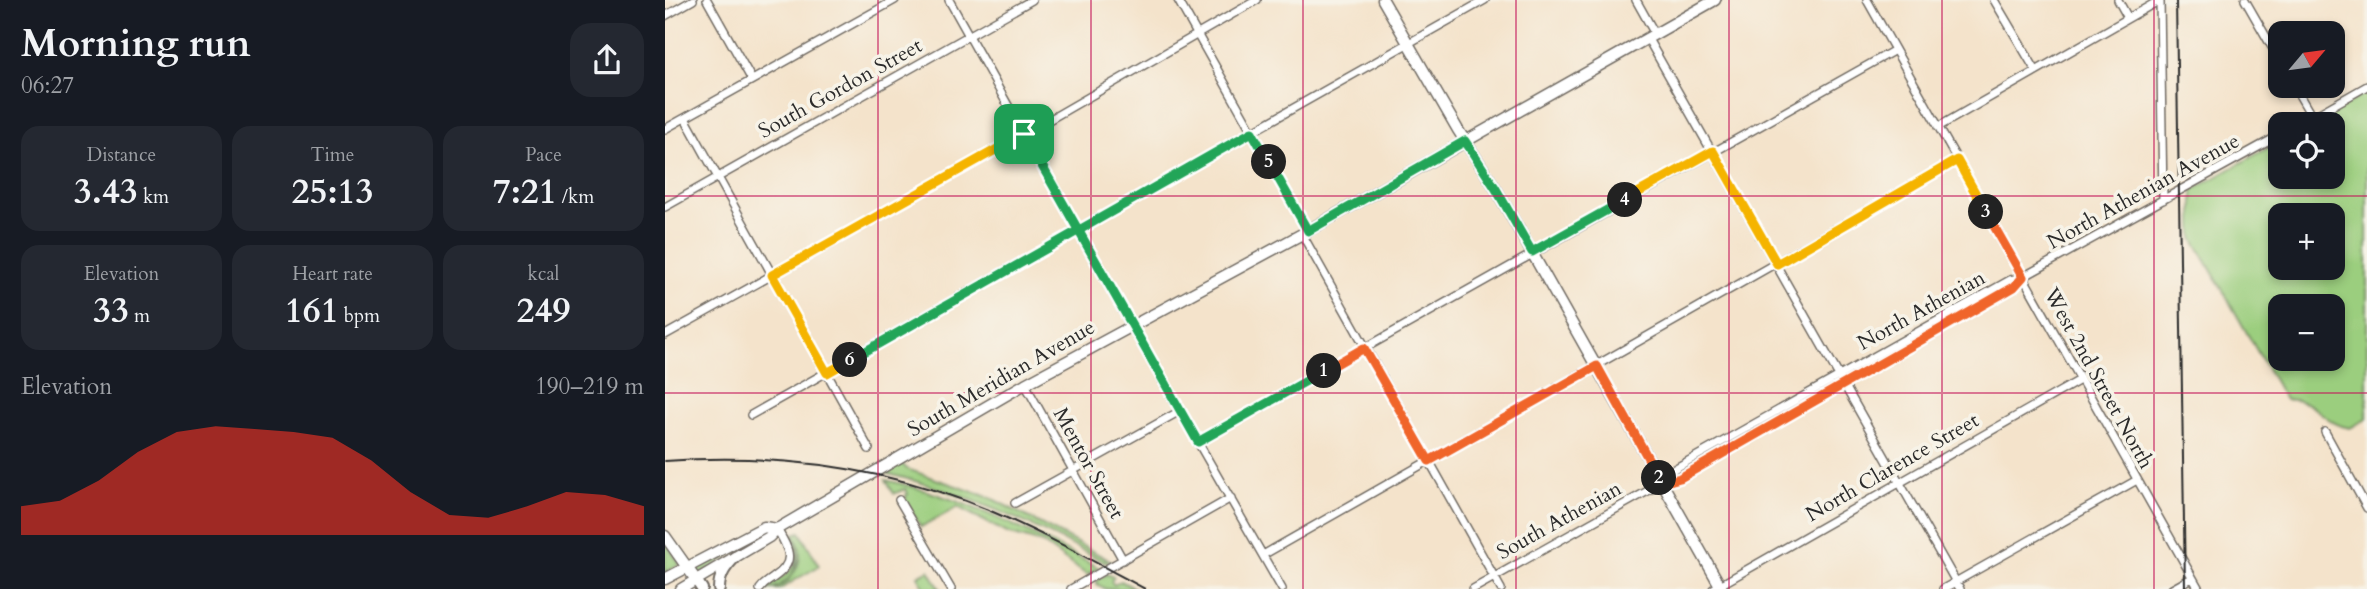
<!DOCTYPE html>
<meta charset="utf-8">
<style>
body{margin:0;font-family:Cardo,serif;background:#242831;color:#f1f3f6;height:100vh;display:flex;flex-direction:column;font-size:26px;white-space:nowrap}
*{box-sizing:border-box;margin:0}
p{font-size:23px;color:#9ea1a6}
.icon{flex:none;width:38px;height:38px;fill:none;stroke:currentColor;stroke-width:2;stroke-linecap:round;stroke-linejoin:round}
.map{position:relative;flex:1;overflow:hidden}
.details{display:flex;flex-direction:column;background:#171b24;width:665px}
.details>*{flex:none}
.needle{width:46px;rotate:61deg}
.buttons{position:absolute;left:1603px;top:21px;display:grid;gap:14px}
.buttons a{display:grid;place-items:center;width:77px;height:77px;border-radius:14px;background:#171b24;box-shadow:0 4px 10px #0003;font-size:35px}
.pin{position:absolute;display:grid;place-items:center;width:60px;height:60px;color:#fff;margin:-30px;border-radius:14px;box-shadow:0 4px 10px #0006}
.km{position:absolute;width:35px;height:35px;margin:-18px;border-radius:50%;background:#222;color:#fff;font-size:19px;line-height:35px;text-align:center}
.round{display:grid;place-items:center;flex:none;width:74px;height:74px;border-radius:21px;background:#242831}
.summary{display:flex;align-items:center;justify-content:space-between;height:119px;padding:0 21px}
h1{font-size:38px;font-weight:600;line-height:52px}
.figures{display:grid;grid-template-columns:repeat(3,1fr);gap:10px;height:119px;padding:7px 21px}
.figures div{display:grid;align-content:center;border-radius:18px;background:#242831;text-align:center}
.figures b{font-size:35px;font-weight:600}
.figures small{font-size:19px;font-weight:400}
.figures p{font-size:19px}
.chart{height:196px;padding:14px 21px}
.chart p{display:flex;justify-content:space-between}
.chart svg{width:100%;height:126px;margin-top:7px;fill:#d93025;opacity:.7}
main{display:flex;flex:1;min-height:0}
.map>svg:first-child{display:block}
.green{fill:#9bce7e;stroke:#637c54;stroke-width:2;fill-rule:evenodd}
.lines{fill:none;stroke-linecap:round;stroke-linejoin:round}
.minor-casing{stroke:#716b63;stroke-width:10}
.major-casing{stroke:#716b63;stroke-width:13}
.highway-casing{stroke:#716b63;stroke-width:14}
.minor{stroke:#fff;stroke-width:7}
.major{stroke:#fff;stroke-width:10}
.highway{stroke:#fff;stroke-width:10}
.rail{stroke:#2b2b2b;stroke-width:2}
.split-1-casing{stroke:#fff;stroke-width:14}
.split-2-casing{stroke:#fff;stroke-width:14}
.split-3-casing{stroke:#fff;stroke-width:14}
.split-4-casing{stroke:#fff;stroke-width:14}
.split-5-casing{stroke:#fff;stroke-width:14}
.split-6-casing{stroke:#fff;stroke-width:14}
.split-7-casing{stroke:#fff;stroke-width:14}
.split-1{stroke:#22a559;stroke-width:9}
.split-2{stroke:#f0652b;stroke-width:9}
.split-3{stroke:#f0652b;stroke-width:9}
.split-4{stroke:#f5b400;stroke-width:9}
.split-5{stroke:#22a559;stroke-width:9}
.split-6{stroke:#22a559;stroke-width:9}
.split-7{stroke:#f5b400;stroke-width:9}
.grid{fill:none;stroke:#c2185b;stroke-width:2;stroke-opacity:0.55}
.labels{text-anchor:middle;stroke-width:7;stroke-linejoin:round;paint-order:stroke}
.street-label{font-size:21px;fill:#2b2b2b;stroke:#f7f3e8}
</style>
<main>
<section class="details">
<div class="summary"><div><h1>Morning run</h1><p>06:27</p></div><a class="round"><svg class="icon" aria-label="share" viewBox="0 0 24 24"><path d="M12 15V3M7 8l5-5 5 5M5 13v7h14v-7"/></svg></a></div>
<div class="figures">
<div><p>Distance</p><b>3.43<small> km</small></b></div>
<div><p>Time</p><b>25:13</b></div>
<div><p>Pace</p><b>7:21<small> /km</small></b></div>
</div>
<div class="figures">
<div><p>Elevation</p><b>33<small> m</small></b></div>
<div><p>Heart rate</p><b>161<small> bpm</small></b></div>
<div><p>kcal</p><b>249</b></div>
</div>
<div class="chart"><p><span>Elevation</span>190–219 m</p>
<svg viewBox="0 0 160 44" preserveAspectRatio="none"><path d="M0 44V34L10 32L20 25L30 15L40 8L50 6L60 7L70 8L80 10L90 18L100 29L110 37L120 38L130 34L140 29L150 30L160 34V44z"/></svg>
</div>
</section>
<div class="map">
<svg width="1702" height="589" viewBox="0 0 1702 589">
<rect width="100%" height="100%" fill="#f7f3e8"/>
<filter id="ink" filterUnits="userSpaceOnUse"><feTurbulence type="fractalNoise" baseFrequency=".0143" numOctaves="2"/><feDisplacementMap in="SourceGraphic" scale="14" xChannelSelector="R" yChannelSelector="G"/><feConvolveMatrix kernelMatrix="1 2 1 2 8 2 1 2 1" color-interpolation-filters="sRGB"/></filter>
<filter id="wash" filterUnits="userSpaceOnUse"><feTurbulence type="fractalNoise" baseFrequency=".00686" numOctaves="4" result="noise"/><feDisplacementMap in="SourceGraphic" scale="28" xChannelSelector="R" yChannelSelector="G"/><feGaussianBlur stdDeviation="1.57" result="paint"/><feColorMatrix in="noise" values="0 0 0 0 0 0 0 0 0 0 0 0 0 0 0 0 0 1.4 0 .05"/><feComposite in="paint" operator="in"/></filter>
<g filter="url(#wash)">
<rect width="100%" height="100%" fill="#f4e3cb"/>
<path class="green" d="M1702,93V419L1685,428C1659,425 1649,396 1620,400L1528,238V190L1615,141V177H1668V124H1646ZM1615,215H1668V268H1615ZM1615,306H1668V359H1615Z
M236,463L242,469L326,498L446,561L441,563C370,525 299,492 220,473Z
M221,480C297,497 365,532 434,568L422,575L377,543L342,533L293,507L256,527L241,502V495L243,494L240,489L229,494Z
M135,532L154,566L115,589H109C132,576 142,558 129,534Z
M98,533L100,535L34,574L30,568Z
M128,535C139,558 129,588 101,589C122,573 140,568 126,537Z
M0,542L15,564L0,573Z
M264,570L275,589H260L253,576Z
M442,574L449,577L446,581L449,585L456,581L471,589H441L432,584V580Z"/>
</g>
<g filter="url(#ink)">
<g class="lines">
<defs>
<path id="minor" d="M42,0L87,80
M284,0L467,327L617,589
M513,0L643,231
M971,0L990,34
M1202,0L1534,589
M1329,0L1371,71
M1453,0L1463,18
M1495,0L1498,200
M1580,0L1615,61
M0,16L28,0
M983,39L1295,589
M1629,86L1647,117
M20,118L204,449
M1635,124L1702,86
M1273,127L1495,0
M0,129L230,0
M0,207L367,0
M637,234L836,589
M0,335L370,128L592,0
M360,384L458,560
M86,415L820,0
M1660,432L1702,508
M533,442L1230,50
M997,483L1009,469L1345,280L1358,277L1615,135
M234,500L286,589
M350,503L515,411
M598,555L1292,160
M95,589C99,583 103,582 108,578C132,562 124,550 112,529
M406,589L566,498
M808,589L997,483L1015,477L1349,287L1357,278
M1048,589L1415,380
M1278,589L1472,480
M1507,589L1527,578"/>
<path id="major" d="M718,0L793,130L831,189L1057,589
M0,536L31,580
M0,579L99,527L112,529
M16,589L104,537L112,529L360,384L637,234L1050,0"/>
<path id="highway" d="M31,580L37,589
M54,589C54,575 61,566 70,557"/>
</defs>
<use href="#minor" class="minor-casing"/>
<use href="#major" class="major-casing"/>
<use href="#highway" class="highway-casing"/>
<use href="#minor" class="minor"/>
<use href="#major" class="major"/>
<use href="#highway" class="highway"/>
<path class="rail" d="M1511,0L1520,589
M0,461C112,453 224,467 328,512C380,534 430,562 480,589"/>
</g>
</g>
<g class="lines" filter="url(#ink)">
<defs>
<path id="split-1" d="M359,134L533,442L659,371"/>
<path id="split-2" d="M659,371L699,348L764,461L932,366L994,478"/>
<path id="split-3" d="M994,478L997,483L1015,478L1349,287L1358,277L1321,212"/>
<path id="split-4" d="M960,200L1048,151L1112,264L1292,160L1321,212"/>
<path id="split-5" d="M604,162L643,231L800,141L831,189L867,252L960,200"/>
<path id="split-6" d="M185,360L587,132L604,162"/>
<path id="split-7" d="M185,360L162,373L107,275L359,134"/>
</defs>
<use href="#split-1" class="split-1-casing"/>
<use href="#split-2" class="split-2-casing"/>
<use href="#split-3" class="split-3-casing"/>
<use href="#split-4" class="split-4-casing"/>
<use href="#split-5" class="split-5-casing"/>
<use href="#split-6" class="split-6-casing"/>
<use href="#split-7" class="split-7-casing"/>
<use href="#split-1" class="split-1"/>
<use href="#split-2" class="split-2"/>
<use href="#split-3" class="split-3"/>
<use href="#split-4" class="split-4"/>
<use href="#split-5" class="split-5"/>
<use href="#split-6" class="split-6"/>
<use href="#split-7" class="split-7"/>
</g>
<path class="grid" d="M213,0V589M426,0V589M638,0V589M851,0V589M1064,0V589M1277,0V589M1489,0V589M0,196H1702M0,393H1702"/>
<g class="labels">
<g class="street-label">
<text transform="translate(175 88) rotate(-29)" y="7">South Gordon Street</text>
<text transform="translate(1478 191) rotate(-29)" y="7">North Athenian Avenue</text>
<text transform="translate(1256 310) rotate(-29)" y="7">North Athenian</text>
<text transform="translate(336 378) rotate(-30)" y="7">South Meridian Avenue</text>
<text transform="translate(1434 378) rotate(61)" y="7">West 2nd Street North</text>
<text transform="translate(424 463) rotate(61)" y="7">Mentor Street</text>
<text transform="translate(1227 467) rotate(-30)" y="7">North Clarence Street</text>
<text transform="translate(894 520) rotate(-29)" y="7">South Athenian</text>
</g>
</g>
</svg>
<div class="buttons">
<a><svg class="needle" viewBox="-14 -14 28 28"><path d="M0-13l5 13h-10z" fill="#e53935"/><path d="M0 13l5-13h-10z" fill="#9ea1a6"/></svg></a>
<a><svg class="icon" aria-label="locate" viewBox="0 0 24 24"><circle cx="12" cy="12" r="6"/><path d="M12 2v4M12 18v4M2 12h4M18 12h4"/></svg></a>
<a>+</a>
<a>−</a>
</div>
<div class="pin" style="left:359px;top:134px;background:#1e9e55"><svg class="icon" aria-label="arrive" viewBox="0 0 24 24"><path d="M6 21V4h12l-3 4 3 4H6"/></svg></div>
<b class="km" style="left:659px;top:371px">1</b>
<b class="km" style="left:994px;top:478px">2</b>
<b class="km" style="left:1321px;top:212px">3</b>
<b class="km" style="left:960px;top:200px">4</b>
<b class="km" style="left:604px;top:162px">5</b>
<b class="km" style="left:185px;top:360px">6</b>
</div>
</main>
